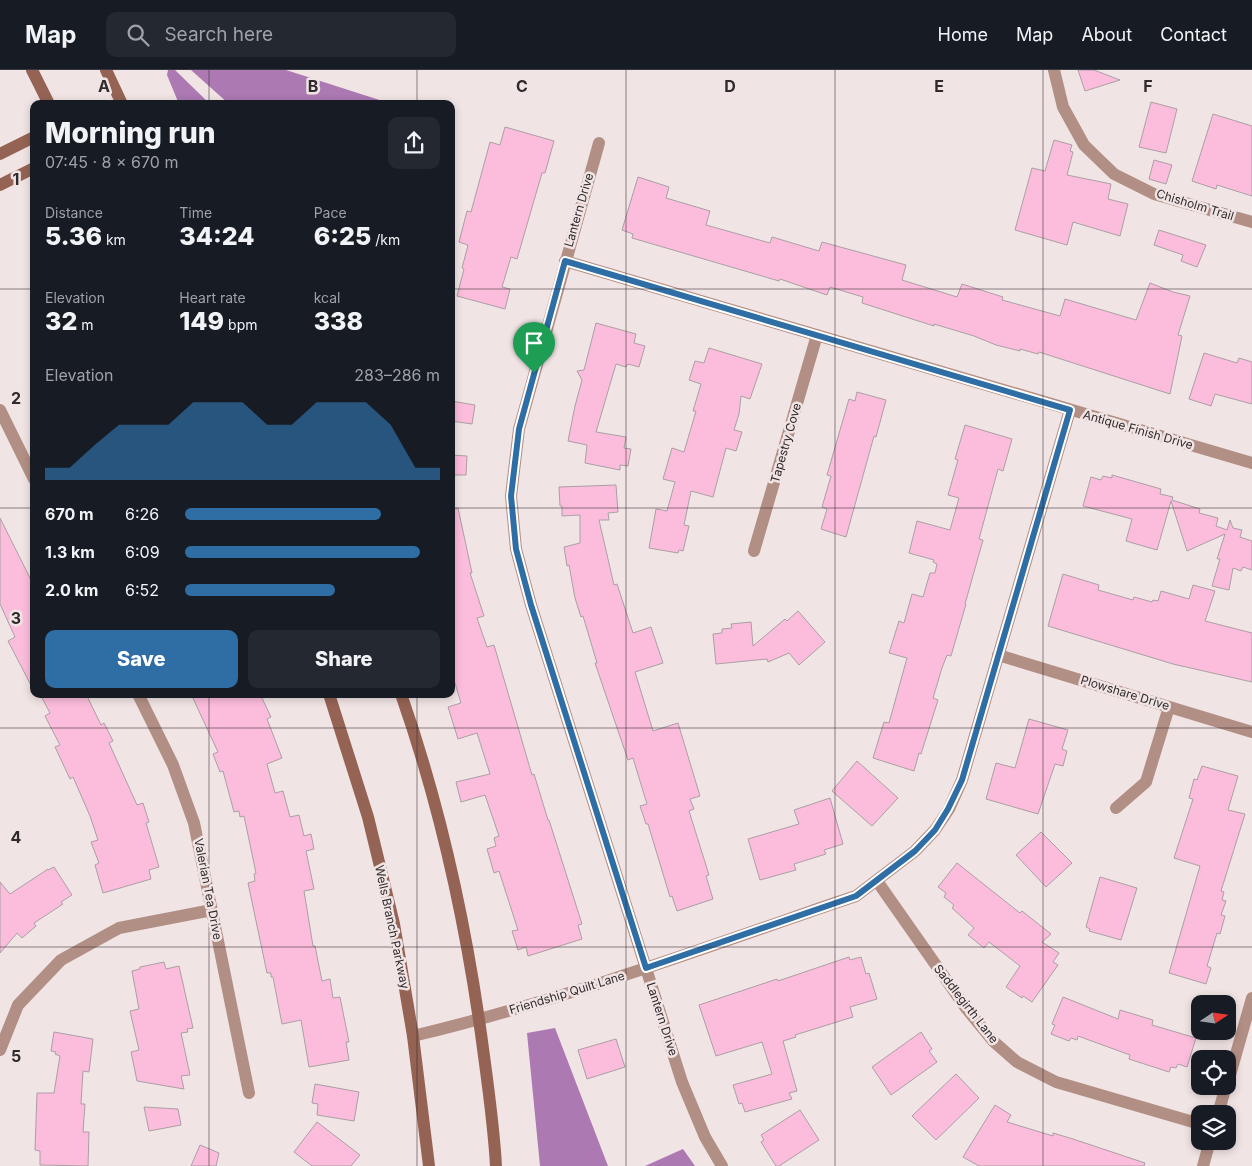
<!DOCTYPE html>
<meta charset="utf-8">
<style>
body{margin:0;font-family:Inter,sans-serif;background:#242831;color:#f1f3f6;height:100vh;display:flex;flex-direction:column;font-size:19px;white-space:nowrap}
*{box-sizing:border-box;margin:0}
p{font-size:16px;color:#9ea1a6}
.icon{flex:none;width:28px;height:28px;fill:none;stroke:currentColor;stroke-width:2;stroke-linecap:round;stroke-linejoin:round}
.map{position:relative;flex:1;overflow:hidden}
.drawer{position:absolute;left:30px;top:30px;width:425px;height:598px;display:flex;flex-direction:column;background:#171b24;border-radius:10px;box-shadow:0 2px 8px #0003}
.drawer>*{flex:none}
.needle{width:32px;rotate:77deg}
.fabs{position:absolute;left:1191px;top:925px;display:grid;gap:10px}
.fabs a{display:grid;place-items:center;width:45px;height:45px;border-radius:10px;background:#171b24;box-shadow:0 2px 8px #0003;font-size:25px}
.pin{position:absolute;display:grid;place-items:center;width:42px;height:42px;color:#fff;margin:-51px -21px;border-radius:50% 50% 50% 0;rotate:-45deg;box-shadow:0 0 5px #0007}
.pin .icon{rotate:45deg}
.round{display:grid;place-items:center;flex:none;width:52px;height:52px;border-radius:10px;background:#242831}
.summary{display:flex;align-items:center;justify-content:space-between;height:85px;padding:0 15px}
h1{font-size:28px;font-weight:800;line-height:38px}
.metrics{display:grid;grid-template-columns:repeat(3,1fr);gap:8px;height:85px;padding:5px 15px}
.metrics div{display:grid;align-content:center}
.metrics b{font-size:25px;font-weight:800}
.metrics small{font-size:14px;font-weight:400}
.metrics p{font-size:14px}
.chart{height:140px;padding:10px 15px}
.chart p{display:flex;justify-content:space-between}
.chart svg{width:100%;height:90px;margin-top:5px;fill:#2f6ea5;opacity:.7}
.action{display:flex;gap:10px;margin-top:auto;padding:10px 15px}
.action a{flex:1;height:58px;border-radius:10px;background:#2f6ea5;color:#fff;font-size:20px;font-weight:800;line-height:58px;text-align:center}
.action a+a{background:#242831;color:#f1f3f6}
ul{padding:0 15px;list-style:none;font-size:16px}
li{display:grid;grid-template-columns:80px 60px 1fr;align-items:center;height:38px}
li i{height:12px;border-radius:6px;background:#2f6ea5}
header{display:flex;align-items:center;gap:30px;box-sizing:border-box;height:70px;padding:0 25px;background:#171b24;border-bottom:1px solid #363941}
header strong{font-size:24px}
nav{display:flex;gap:28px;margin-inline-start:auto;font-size:18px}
.search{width:350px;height:45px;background:#242831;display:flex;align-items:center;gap:12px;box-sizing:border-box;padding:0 18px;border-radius:10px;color:#9ea1a6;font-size:19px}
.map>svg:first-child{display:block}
.water{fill:#ac79b2}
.building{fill:#fcbddc;stroke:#aa9fa4}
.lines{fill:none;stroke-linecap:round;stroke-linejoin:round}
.street{stroke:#b28f84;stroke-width:12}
.secondary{stroke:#956354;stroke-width:12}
.route-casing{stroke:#fff;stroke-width:10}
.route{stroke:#2f6ea5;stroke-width:6}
.grid{fill:none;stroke:#2f2a2b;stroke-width:1;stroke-opacity:0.55}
.labels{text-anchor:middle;stroke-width:5;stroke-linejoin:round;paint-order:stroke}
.street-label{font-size:12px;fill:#2f2a2b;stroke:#f1e4e5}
.grid-label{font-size:16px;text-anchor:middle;font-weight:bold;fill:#2f2a2b;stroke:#f1e4e5;stroke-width:5;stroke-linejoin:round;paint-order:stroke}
</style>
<header>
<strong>Map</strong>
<div class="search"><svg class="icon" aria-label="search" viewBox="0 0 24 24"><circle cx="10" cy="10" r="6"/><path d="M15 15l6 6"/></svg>Search here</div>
<nav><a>Home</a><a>Map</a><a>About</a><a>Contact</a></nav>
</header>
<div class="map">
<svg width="1252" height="1096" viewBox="0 0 1252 1096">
<rect width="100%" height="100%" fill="#f1e4e5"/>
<path class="water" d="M168,0H175L210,34H179L167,5Z
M191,0H286L392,34H229Z
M555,958L608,1096H540L527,963Z
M683,1079L695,1096H645Z"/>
<path class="building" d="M1078,0H1094L1120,10L1085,21Z
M1151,32L1177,39L1166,83L1139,77Z
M1213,44L1252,56V126L1217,115L1216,119L1192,111Z
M505,57L554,71L545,103H542L517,189L511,187L502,217L510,219L505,239L457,226L464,199L462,198L468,175L459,172L467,141L471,142L490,72L500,75Z
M1054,70L1072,75L1070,81L1073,82L1067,105L1111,114L1108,129L1128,134L1120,166L1073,152L1067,175L1015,160L1032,98L1045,101Z
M1154,90L1172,95L1166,114L1149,109Z
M638,107L669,117L666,128L710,141L706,155L770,173L772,167L819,181L822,172L906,195L902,210L957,227L962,214L1003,227L1002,230L1060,246L1065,229L1136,250L1150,213L1173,222L1190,226L1178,265L1182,266L1170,324L1039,282L1038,284L1020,279V281L996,275L974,266L934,254V256L862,233L863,227L830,217L827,225L780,209L779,211L632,168L633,164L622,160Z
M1159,160L1206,175L1197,197L1181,191L1183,185L1154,175Z
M596,253L636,264L634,273L645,276L639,297L628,294L626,297L616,294L596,362L626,367L624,378L631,379L628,396L620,395V400L585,393L587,375L568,371L575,336L582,310L577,301L584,300Z
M709,278L762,294L750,329L741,326L739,344L734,360L742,362L736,381L726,378L713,427L691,421L684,455L689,456L683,481L679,480L678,483L649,478L656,439L667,441L675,412L663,409L672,378L684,382L696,341H693L701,314L689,310L695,291L704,293Z
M1204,283L1237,293L1239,288L1252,292V334L1215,324L1211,336L1189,329Z
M857,322L886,330L876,367L874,366L846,467L821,459L827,439L822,437L831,406L827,405L849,329L855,331Z
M451,331L475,335L472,354L451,351Z
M965,355L1012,369L1003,401L998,399L979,469L983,470L965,534H966L951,586L947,585L942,598L933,628L938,630L921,684L919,683L914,701L873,688L884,652L889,653L907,588L889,583L899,551L904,553L912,524L923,527L930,503H935L937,494L933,492L934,490L909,483L917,451L950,460L959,428L948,425L958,390L955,389Z
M451,385L467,386L466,405H451Z
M1112,405L1161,419L1160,424L1173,427L1172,430L1200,439L1199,443L1218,448L1216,456L1227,460L1230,450L1233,458L1242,460L1240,467L1252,471V500L1243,497L1241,501L1233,498L1229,520L1212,516L1220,489H1217L1225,464L1187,481L1171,431L1157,480L1126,471L1132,449L1083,436L1091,407L1101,410L1103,406L1112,408Z
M616,415L618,442L608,443L609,450H599L614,515L617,514L633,563L651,557L663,593L635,602L653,661L678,653L700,726L690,729L694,739L689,741L709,805L706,806L713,829L677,841L672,826L670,827L648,754H646L640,736L647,734L633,688L628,690L595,593H597L583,546L581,547L575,528L569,495L567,496L564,477L580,473V445L562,446V436H560L559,417Z
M458,438L472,503H470L484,546L477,548L487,577L494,575L532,705L534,704L548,750H549L582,854L578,855L582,869L528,886L526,877L518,880L512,861L518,860L499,801L494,803L487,779L496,776L494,768L499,766L485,725L461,732L456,712L490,704L477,663L458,669L448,637L461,633L451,600V439Z
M0,448L34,516V621L8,571L15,567L0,534Z
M1063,504L1099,515L1098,520L1133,530L1134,527L1152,532L1153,530L1158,531L1161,521L1189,529L1193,515L1215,521L1205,551L1252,563V612L1173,594L1048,556Z
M798,541L825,572L799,595L789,583L768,592L767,589L716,594L713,564L722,563V559L732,558L731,554L751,552L753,576L785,549L787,551Z
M40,624H86L101,655L104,653L113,671L109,673L137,735L143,733L149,752L146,753L159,797L149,800L151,809L103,823L95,795L99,793L91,772L98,770L90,746L73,707L70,709L55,677L60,675L45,646L50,643Z
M191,624H260L271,647L267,649L282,688L267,694L275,723L283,721L290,747L299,745L304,766L311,764L314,779L306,781L314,819L304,821L313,876H315L322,911L330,909L333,928L340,927L349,972H346L349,990L309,997L301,950L282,954L273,907H271V903H267L248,813L255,811L254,804L256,803L244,746L240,747L239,741L234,742L223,701L220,702L213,684L218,682Z
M1029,649L1068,660L1062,679L1067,681L1063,696L1055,694L1038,744L986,729L996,693L1015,698Z
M857,691L898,728L872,756L832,721Z
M1202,696L1238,706L1228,740L1245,744L1221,821L1224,822L1222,830L1226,831L1221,845L1225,846L1220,864L1217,863L1207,896L1211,898L1206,914L1169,903L1200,796L1174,788L1193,729L1189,728L1194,709L1197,710Z
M830,728L843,774L824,780L826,784L794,794L796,800L760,810L748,769L799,754L794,740Z
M1041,762L1072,793L1046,817L1016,785Z
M957,793L1020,843L1022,841L1051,864L1042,872L1059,883L1053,892L1058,895L1032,932L1023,926L1022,928L1006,917L1020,896L989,872L984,878L968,865L974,858L952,838L954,835L944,827L946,823L938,817Z
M54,797L72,825L61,832L63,834L34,853L36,856L22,868L17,863L0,883V812L10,824L48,799V800Z
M1100,807L1137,818L1121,870L1089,861L1090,859L1086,857Z
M849,887L850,890L861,887L866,904L869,903L877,929L850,937L853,947L795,965L796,967L783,971L797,1021L789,1023L792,1029L745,1042L742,1033L739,1034L733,1015L772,1004L762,972L716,986L699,935L777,909L778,911Z
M164,892L166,899L179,896L193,958L187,959L188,962L181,963L190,1005L181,1006L184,1019L137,1011L131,982L139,980L130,941L139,939L132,901L140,899V897Z
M1063,927L1118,949L1120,940L1153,950L1152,955L1196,968L1187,997L1178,994L1176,998L1171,997L1169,1002L1129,989L1130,985L1078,966L1077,970L1071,968L1069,971L1051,964L1055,955L1052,954Z
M54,962L93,969L89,1002L83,1001L81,1034H85L83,1062H89L88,1096L40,1095V1081L35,1080L37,1023H54L60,986L55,984L56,982L51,981Z
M921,962L932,979L929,981L937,992L891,1025L872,997Z
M616,969L625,997L587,1009L578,980Z
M956,1004L979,1028L936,1070L912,1046Z
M315,1014L359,1022L354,1051L317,1045L318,1034L312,1033Z
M995,1035L1011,1045L1007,1052L1053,1066V1063L1073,1069L1145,1093L1144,1096H979L963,1087Z
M144,1037L178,1039L181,1055L149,1061Z
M800,1040L819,1070L779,1096H776L761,1072L764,1070L761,1065Z
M317,1052L360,1085L351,1096H312L294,1082Z
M200,1075L219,1083L216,1096H191Z"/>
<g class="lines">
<path class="street" d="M1054,0L1063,37L1084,75L1114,104L1154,124L1252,152
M599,73L519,359L511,426L516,479L531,535L682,1012L705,1067L722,1096
M565,191L1252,393
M0,340L34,409
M754,481L817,265
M998,585L1252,662
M138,624L173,695L194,753L249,1023
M1116,738L1146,712L1169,637
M877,811L966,938L993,971L1017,992L1056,1012L1200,1054
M413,966C556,932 694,882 832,834L856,826L915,781L935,760L949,739L962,710L1070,340
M0,980L18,935L61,890L119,858L212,840
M1228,1012L1252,928
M1218,1044L1226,1016
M1203,1096L1210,1071"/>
<path class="secondary" d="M32,0L49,34
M106,0L122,34
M0,84L34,67
M0,115L34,98
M329,624L368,747L394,854L413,966L429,1096
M401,624C442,741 468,863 484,986C489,1023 494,1059 496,1096"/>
</g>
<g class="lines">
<defs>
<path id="route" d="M565,191L1070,340L962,710L948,739L935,760L915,781L856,826L646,898L531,535L516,479L511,426L519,359Z"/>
</defs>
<use href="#route" class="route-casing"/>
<use href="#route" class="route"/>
</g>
<path class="grid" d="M209,0V34M417,0V34M626,0V1096M835,0V1096M1043,0V1096M0,219H34M451,219H1252M0,438H34M451,438H1252M209,624V1096M417,624V1096M0,658H1252M0,877H1252"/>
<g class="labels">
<g class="street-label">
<text transform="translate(1195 135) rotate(17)" y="4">Chisholm Trail</text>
<text transform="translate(579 140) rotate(-74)" y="4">Lantern Drive</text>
<text transform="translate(1138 360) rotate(16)" y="4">Antique Finish Drive</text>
<text transform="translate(786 373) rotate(-74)" y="4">Tapestry Cove</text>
<text transform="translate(1125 623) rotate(17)" y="4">Plowshare Drive</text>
<text transform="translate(208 819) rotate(79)" y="4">Valerian Tea Drive</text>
<text transform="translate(392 857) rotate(78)" y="4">Wells Branch Parkway</text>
<text transform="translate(567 923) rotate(-17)" y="4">Friendship Quilt Lane</text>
<text transform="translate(966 934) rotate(52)" y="4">Saddlegirth Lane</text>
<text transform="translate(662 949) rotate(72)" y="4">Lantern Drive</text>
</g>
</g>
<g class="grid-label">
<text x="104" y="22">A</text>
<text x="313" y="22">B</text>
<text x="522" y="22">C</text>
<text x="730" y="22">D</text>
<text x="939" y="22">E</text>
<text x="1148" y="22">F</text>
<text x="16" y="115">1</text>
<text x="16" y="334">2</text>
<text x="16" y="554">3</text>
<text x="16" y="773">4</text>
<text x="16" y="992">5</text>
</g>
</svg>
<div class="fabs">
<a><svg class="needle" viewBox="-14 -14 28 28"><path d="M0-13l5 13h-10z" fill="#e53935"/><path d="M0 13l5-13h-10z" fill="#9ea1a6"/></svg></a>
<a><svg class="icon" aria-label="locate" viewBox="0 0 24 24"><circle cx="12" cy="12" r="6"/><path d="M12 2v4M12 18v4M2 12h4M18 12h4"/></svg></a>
<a><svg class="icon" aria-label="layers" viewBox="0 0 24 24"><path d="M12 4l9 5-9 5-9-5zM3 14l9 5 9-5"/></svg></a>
</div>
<div class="pin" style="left:534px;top:303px;background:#1e9e55"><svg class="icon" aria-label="arrive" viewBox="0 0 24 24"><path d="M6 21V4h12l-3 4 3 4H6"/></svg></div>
<section class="drawer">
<div class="summary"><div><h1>Morning run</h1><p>07:45 · 8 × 670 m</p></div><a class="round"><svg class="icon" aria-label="share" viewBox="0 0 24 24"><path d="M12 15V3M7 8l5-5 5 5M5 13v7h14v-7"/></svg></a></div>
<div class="metrics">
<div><p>Distance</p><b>5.36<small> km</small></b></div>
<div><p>Time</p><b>34:24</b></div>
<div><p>Pace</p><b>6:25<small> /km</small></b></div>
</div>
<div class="metrics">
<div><p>Elevation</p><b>32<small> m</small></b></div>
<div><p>Heart rate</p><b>149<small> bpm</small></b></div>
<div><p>kcal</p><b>338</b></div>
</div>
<div class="chart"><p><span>Elevation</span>283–286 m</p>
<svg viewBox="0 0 160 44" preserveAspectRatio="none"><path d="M0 44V38L10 38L20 27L30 17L40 17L50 17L60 6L70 6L80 6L90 17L100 17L110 6L120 6L130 6L140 17L150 38L160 38V44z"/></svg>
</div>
<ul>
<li><b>670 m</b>6:26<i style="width:77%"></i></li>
<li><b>1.3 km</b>6:09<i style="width:92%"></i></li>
<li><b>2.0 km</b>6:52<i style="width:59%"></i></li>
</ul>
<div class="action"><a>Save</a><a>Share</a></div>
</section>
</div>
